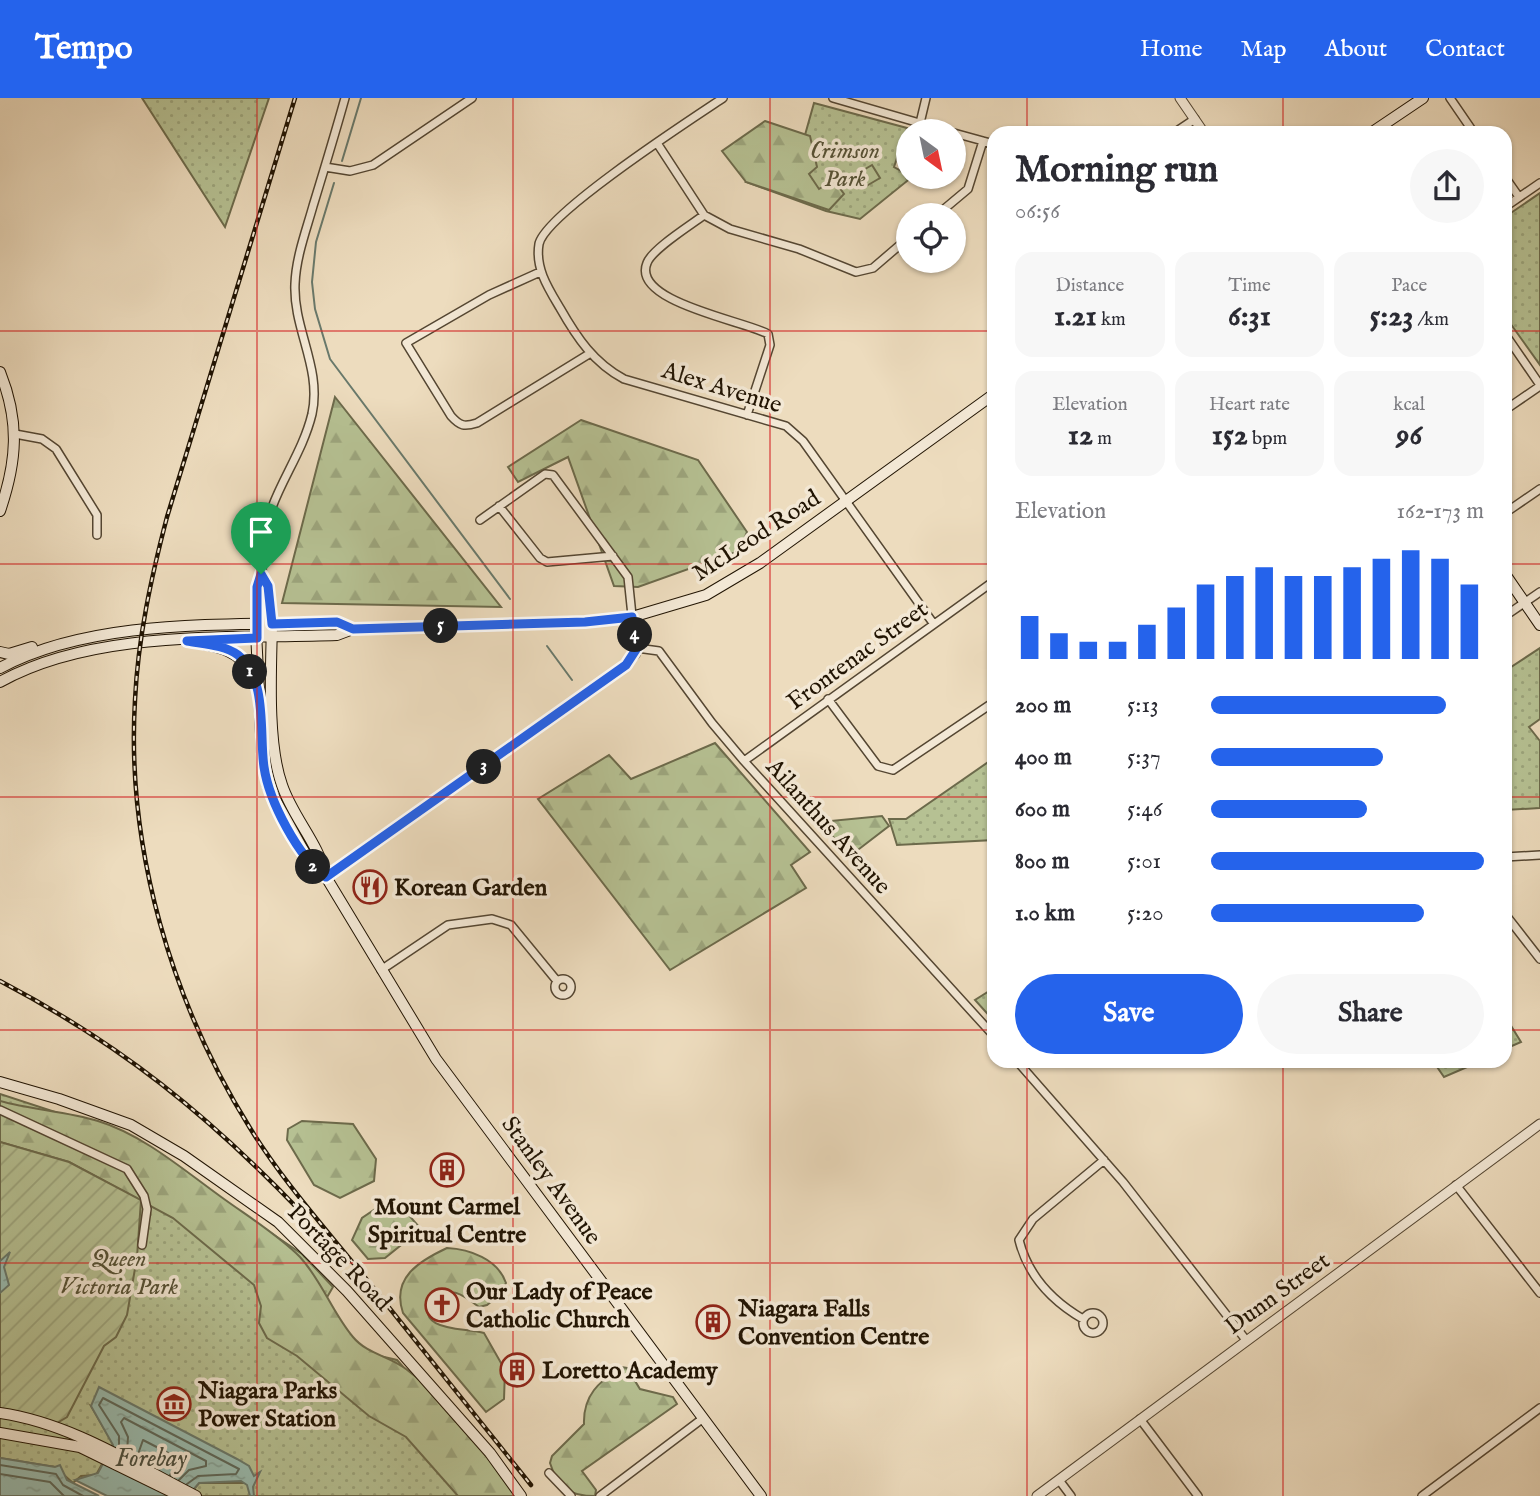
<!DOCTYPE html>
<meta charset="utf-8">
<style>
body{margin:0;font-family:"IM FELL English",serif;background:#f7f7f7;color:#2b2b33;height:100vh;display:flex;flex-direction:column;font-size:26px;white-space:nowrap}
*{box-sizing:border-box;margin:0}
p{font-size:23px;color:#7c7c81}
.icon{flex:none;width:38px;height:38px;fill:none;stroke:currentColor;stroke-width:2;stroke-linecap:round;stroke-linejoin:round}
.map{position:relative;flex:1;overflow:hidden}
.drawer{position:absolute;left:987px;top:28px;width:525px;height:942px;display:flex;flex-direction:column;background:#fff;border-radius:21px;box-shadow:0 2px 5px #0004}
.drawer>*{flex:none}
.needle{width:46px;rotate:147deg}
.controls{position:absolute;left:896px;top:21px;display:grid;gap:14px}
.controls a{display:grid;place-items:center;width:70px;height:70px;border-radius:50%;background:#fff;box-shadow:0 2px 5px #0004;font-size:35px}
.pin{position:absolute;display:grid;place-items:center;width:60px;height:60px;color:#fff;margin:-72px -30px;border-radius:50% 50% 50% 0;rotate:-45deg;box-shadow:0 0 7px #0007}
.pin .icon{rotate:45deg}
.km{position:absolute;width:35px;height:35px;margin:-18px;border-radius:50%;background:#222;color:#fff;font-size:19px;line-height:35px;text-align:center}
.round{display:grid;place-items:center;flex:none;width:74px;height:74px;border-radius:37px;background:#f7f7f7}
.headline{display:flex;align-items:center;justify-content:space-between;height:119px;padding:0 28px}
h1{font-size:38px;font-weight:800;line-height:52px}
.stats{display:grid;grid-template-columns:repeat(3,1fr);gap:10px;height:119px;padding:7px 28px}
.stats div{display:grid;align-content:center;border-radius:18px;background:#f7f7f7;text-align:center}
.stats b{font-size:30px;font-weight:800}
.stats small{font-size:19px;font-weight:400}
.stats p{font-size:19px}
.chart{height:196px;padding:14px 28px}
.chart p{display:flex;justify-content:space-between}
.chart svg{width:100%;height:126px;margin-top:7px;stroke:#2563eb;stroke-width:6}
.button{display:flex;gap:14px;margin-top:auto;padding:14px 28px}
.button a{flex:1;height:80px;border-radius:42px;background:#2563eb;color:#fff;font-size:28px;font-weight:800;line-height:80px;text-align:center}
.button a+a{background:#f7f7f7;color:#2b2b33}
ul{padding:0 28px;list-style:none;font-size:23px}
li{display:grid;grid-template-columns:112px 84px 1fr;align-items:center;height:52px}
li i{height:18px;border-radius:9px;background:#2563eb}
header{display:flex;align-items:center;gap:42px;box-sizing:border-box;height:98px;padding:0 35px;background:#2563eb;color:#fff}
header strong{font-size:33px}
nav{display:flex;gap:38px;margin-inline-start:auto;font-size:24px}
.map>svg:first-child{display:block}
.grass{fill:url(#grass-dots);stroke:#6c6a4b;stroke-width:2}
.forest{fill:url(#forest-firs);stroke:#6c6a4b;stroke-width:2}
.garden{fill:url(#garden-furrows);stroke:#6c6a4b;stroke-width:2}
.pitch{fill:#b6c193;stroke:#6c6a4b;stroke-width:2}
.water{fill:url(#water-ripples);stroke:#69796b;stroke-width:2}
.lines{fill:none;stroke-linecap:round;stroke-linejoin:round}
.shore{stroke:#5d685a;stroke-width:2}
.stream{stroke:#69796b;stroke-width:2}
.minor-casing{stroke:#544632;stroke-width:10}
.tertiary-casing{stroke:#544632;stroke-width:11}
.secondary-casing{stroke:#211403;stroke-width:12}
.minor{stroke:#f3e8d5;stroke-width:7}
.tertiary{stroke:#f3e8d5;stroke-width:9}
.secondary{stroke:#f3e8d5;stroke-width:10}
.rail-casing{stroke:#211403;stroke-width:4.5}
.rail{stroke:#f3e8d5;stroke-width:2;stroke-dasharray:5;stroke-linecap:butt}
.route-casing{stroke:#fff;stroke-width:14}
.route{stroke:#2563eb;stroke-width:9}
.grid{fill:none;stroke:#d62828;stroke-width:2;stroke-opacity:0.55}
.labels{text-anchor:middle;stroke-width:7;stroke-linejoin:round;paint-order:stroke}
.park-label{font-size:24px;font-style:italic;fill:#555135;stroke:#f3e8d5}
.street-label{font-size:24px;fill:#211403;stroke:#f3e8d5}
.poi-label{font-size:24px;font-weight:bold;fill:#211403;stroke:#f3e8d5;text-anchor:start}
.water-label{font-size:26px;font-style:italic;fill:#4b4f40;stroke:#f3e8d5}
</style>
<header>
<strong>Tempo</strong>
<nav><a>Home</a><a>Map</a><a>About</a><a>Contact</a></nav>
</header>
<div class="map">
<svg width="1540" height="1398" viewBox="0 0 1540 1398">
<defs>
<pattern id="grass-dots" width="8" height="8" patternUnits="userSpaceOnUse" patternTransform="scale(1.75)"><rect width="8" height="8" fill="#b6c193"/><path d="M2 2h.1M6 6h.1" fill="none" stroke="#9ca57d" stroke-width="1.8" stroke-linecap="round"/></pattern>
<pattern id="forest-firs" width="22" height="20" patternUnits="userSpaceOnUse" patternTransform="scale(1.75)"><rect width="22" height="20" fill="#b6c193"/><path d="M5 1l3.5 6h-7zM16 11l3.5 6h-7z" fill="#9ca57d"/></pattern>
<pattern id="garden-furrows" width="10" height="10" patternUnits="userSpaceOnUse" patternTransform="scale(1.75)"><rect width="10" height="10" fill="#b6c193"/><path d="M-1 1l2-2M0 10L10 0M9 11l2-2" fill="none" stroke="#9ca57d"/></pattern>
<pattern id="water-ripples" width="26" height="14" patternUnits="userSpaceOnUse" patternTransform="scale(1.75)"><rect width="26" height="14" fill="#99bcb0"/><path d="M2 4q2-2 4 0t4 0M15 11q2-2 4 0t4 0" fill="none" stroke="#84a196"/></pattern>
</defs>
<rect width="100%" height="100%" fill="#eddcbe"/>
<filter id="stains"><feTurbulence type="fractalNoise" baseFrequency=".00286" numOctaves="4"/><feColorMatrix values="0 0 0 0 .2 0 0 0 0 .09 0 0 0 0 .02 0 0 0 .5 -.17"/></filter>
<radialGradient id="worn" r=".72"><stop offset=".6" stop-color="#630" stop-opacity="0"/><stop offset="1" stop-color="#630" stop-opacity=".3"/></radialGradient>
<path class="grass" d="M142,0H269L225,129Z
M814,5L907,30L894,69L912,79L860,121L826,113L746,84L805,37Z
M1540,95V267L1505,218V119Z
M1540,550V621L1529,629L1540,643V710L1505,712V573Z
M994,660V742L897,747L889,721H906Z
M994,890V923L975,902Z
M1505,918L1521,944L1505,951Z
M1433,963H1481L1444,979Z
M0,996L113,1033L190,1080L302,1156L333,1189L326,1201L351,1240L371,1256L397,1262L484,1360L511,1398H188L199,1385H246L249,1382L91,1308L113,1346L96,1377L81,1378L73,1385L55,1369L0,1360Z"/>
<path class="forest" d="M765,23L810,38L817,69L809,76L819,91L834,82L844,96L829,112L746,84L722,53Z
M335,299L501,509L282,505Z
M581,322L698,362L747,434L739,453L638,489L614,488L568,359L518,384L508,369Z
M715,645L810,754L791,767L806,790L670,872L538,701L609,657L631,681Z
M882,718L889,728L850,758L820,724Z
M0,1003C32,1012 66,1013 98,1023C144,1037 186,1074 224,1101C249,1119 278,1137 300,1159C322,1183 332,1214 353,1239C367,1256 389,1258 406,1271C450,1304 489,1350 516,1398H458L406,1339L369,1318L297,1258L267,1240L259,1225L261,1208L254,1187L173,1120L69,1064L0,1044Z
M302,1023L353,1026L376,1061L374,1083L340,1100L314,1087L287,1042L288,1031Z
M393,1099L421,1131L385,1160L368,1161L352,1142L362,1120Z
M447,1150C469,1151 498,1161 506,1185L499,1197L487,1207L479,1209C460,1194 452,1189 429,1200C417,1235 462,1229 484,1235L505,1272L504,1301L486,1314L403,1215C391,1180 419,1163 447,1150Z
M621,1269L627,1270L640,1291L673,1299L677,1306L582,1373L596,1392L595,1398C570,1398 558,1391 550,1365L552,1358L584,1326C583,1297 599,1284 621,1269Z"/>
<path class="garden" d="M0,1044L69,1064L141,1102L137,1159L127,1217L116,1239L104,1248L67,1319L57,1325L0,1311Z"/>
<path class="pitch" d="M872,67L880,80L863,90L855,77Z"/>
<path class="water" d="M10,1154L4,1169L9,1187L0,1195V1163Z
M99,1289L237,1361L249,1368L254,1378L260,1374L253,1389L254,1398H250L247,1387L241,1383L199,1385L188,1398H107L75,1382L98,1375L113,1347L91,1308Z
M0,1360L55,1369L60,1367L67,1382L99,1398H0Z"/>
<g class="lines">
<path class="shore" d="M119,1350V1338L99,1307L103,1300L239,1371L236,1376L198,1378L187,1386
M127,1354L128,1339L121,1324L124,1320L206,1363V1368L189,1372L179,1382
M137,1359L143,1342L178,1360L180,1365L170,1377
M0,1367L56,1376L63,1387L83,1398
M0,1376L50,1384L64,1398"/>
<path class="stream" d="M342,63L361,0
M334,85L316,144L312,184L315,211L330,261L510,501
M547,548L572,582"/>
<defs>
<path id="minor" d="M723,0C690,22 545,116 539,146C535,170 548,190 560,210C577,240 594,265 624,281L786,328L803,343L933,525
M833,0L947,33
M1450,0L1474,35
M920,25L926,0
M954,35L994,46
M1174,35L1195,21
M657,45L704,117L730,131L799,151L856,174L873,170L908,140
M325,69L350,73L373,67L472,0
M1505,79L1519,99
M1505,109L1540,85
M704,117C691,127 652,151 647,165C631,204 745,223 768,236L770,247L747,317
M937,117L968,91L983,43
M540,174L489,197L406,245L451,318C460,328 464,329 477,325L589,256
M1505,236L1540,287
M1505,312L1540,288
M15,336L42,341L56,351L97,417V437
M499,408L540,460L547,464L613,458
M1505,415L1540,391
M263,480L268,488L272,526
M1505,518L1540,494
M256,526L260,480
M271,540C259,528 262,469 263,451C266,398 300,365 312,316C322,270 293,231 295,186C296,159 306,133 313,108C324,72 335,36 345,0
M637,550L659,553L712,625L744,663L994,938
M828,601L878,668L893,672L994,604
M744,663L994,483
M1505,759L1540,757
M326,779L604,584L636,556L628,479L553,377L545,376L480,422
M1505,816L1540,861
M381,872L448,827L492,821L511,827L557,883
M555 889a8 8 0 1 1 16 0a8 8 0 1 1-16 0Z
M1016,962L1123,1084L1246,1242
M0,1012L127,1071L144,1098L147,1111L142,1147
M1456,1087L1540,1195
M1083 1225a10 10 0 1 1 20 0a10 10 0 1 1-20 0Z
M1083,1221C1052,1203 1028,1178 1019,1142L1033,1121L1104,1062
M1140,1321L1198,1398
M549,1375L571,1398
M1059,1382L1071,1398
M600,1398L702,1321
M1422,1398L1540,1310"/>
<path id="tertiary" d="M1180,0L1204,35
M1037,1398L1540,1026"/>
<path id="secondary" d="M1371,35L1423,0
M0,274C20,324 17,363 0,413
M1505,476L1540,527
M272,526C271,572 267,645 282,687C293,720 319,745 326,779L436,961L761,1398
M256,534L262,656L268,689L313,770L326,779
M204,546C231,551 246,559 254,586
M0,554L9,556L32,549
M0,570C95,519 231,528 337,524L353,531
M0,584C95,531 230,541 337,537L353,531L585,524L632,519L706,497L760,465L994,296
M0,984L59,1001L131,1027L184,1058L278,1124L347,1193L490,1355L521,1398
M0,1315C70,1325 133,1366 196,1398
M0,1335L80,1349L180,1398"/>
</defs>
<use href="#minor" class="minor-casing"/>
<use href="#tertiary" class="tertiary-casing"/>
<use href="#secondary" class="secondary-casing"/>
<use href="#minor" class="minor"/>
<use href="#tertiary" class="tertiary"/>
<use href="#secondary" class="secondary"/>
<defs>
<path id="rail" d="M295,0L167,419C151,480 138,540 135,602C126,751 172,905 250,1030C282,1082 324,1129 363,1177C419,1247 475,1317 531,1387
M0,883C122,947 208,1017 302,1115"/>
</defs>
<use href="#rail" class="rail-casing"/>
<use href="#rail" class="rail"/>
</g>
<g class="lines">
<defs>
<path id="route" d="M261,476L268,488L272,526L337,524L353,531L585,524L632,519L637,550L626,567L326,779C298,759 269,703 264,669C259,636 268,581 238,557C225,547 203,546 187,543L257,540V489Z"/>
</defs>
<use href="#route" class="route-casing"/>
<use href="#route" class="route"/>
</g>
<path class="grid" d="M257,0V1398M513,0V1398M770,0V1398M1027,0V35M1283,0V35M0,233H994M1505,233H1540M0,466H994M1505,466H1540M0,699H994M1505,699H1540M0,932H994M1505,932H1540M1027,962V1398M1283,962V1398M0,1165H1540"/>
<defs>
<symbol id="restaurant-ring" viewBox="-11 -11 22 22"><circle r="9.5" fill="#f3e8d5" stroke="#8f2418" stroke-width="1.5"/><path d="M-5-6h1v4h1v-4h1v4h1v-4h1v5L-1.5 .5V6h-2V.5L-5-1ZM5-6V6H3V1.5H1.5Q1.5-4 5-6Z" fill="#8f2418"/></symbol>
<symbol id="building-ring" viewBox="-11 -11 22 22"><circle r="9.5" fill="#f3e8d5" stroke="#8f2418" stroke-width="1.5"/><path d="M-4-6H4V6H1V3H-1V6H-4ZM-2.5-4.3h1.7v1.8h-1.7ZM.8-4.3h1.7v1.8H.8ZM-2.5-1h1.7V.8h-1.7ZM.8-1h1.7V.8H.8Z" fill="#8f2418"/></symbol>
<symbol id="church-ring" viewBox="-11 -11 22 22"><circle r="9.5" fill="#f3e8d5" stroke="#8f2418" stroke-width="1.5"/><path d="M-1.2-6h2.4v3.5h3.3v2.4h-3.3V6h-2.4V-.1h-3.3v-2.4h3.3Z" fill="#8f2418"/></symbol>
<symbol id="museum-ring" viewBox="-11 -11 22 22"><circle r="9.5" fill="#f3e8d5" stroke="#8f2418" stroke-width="1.5"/><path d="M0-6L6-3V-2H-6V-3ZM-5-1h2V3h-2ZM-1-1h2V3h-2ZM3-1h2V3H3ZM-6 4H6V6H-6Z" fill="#8f2418"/></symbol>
</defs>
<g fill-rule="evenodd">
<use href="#restaurant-ring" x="351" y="770" width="38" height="38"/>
<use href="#building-ring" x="428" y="1053" width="38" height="38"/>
<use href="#church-ring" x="423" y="1188" width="38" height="38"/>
<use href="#building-ring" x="694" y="1205" width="38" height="38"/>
<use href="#building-ring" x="498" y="1253" width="38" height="38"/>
<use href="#museum-ring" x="155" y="1287" width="38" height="38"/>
</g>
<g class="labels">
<g class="park-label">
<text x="845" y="60">Crimson<tspan x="845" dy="28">Park</tspan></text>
<text x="119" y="1168">Queen<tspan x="119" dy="28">Victoria Park</tspan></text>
</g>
<g class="street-label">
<text transform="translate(722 289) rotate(17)" y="8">Alex Avenue</text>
<text transform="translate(756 437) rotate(-33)" y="8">McLeod Road</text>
<text transform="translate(857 557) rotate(-36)" y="8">Frontenac Street</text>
<text transform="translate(829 728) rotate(48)" y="8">Ailanthus Avenue</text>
<text transform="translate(552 1082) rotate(54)" y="8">Stanley Avenue</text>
<text transform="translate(340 1159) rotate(46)" y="8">Portage Road</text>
<text transform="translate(1277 1195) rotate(-36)" y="8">Dunn Street</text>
</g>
<g class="poi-label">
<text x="394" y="797">Korean Garden</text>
<text x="447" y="1116" text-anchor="middle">Mount Carmel<tspan x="447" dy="28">Spiritual Centre</tspan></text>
<text x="466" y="1201">Our Lady of Peace<tspan x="466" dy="28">Catholic Church</tspan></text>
<text x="738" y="1218">Niagara Falls<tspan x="738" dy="28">Convention Centre</tspan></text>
<text x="542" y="1280">Loretto Academy</text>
<text x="198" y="1300">Niagara Parks<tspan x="198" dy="28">Power Station</tspan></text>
</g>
<g class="water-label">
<text x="151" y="1368">Forebay</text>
</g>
</g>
<rect width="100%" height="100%" filter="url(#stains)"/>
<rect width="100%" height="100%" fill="url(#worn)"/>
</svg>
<div class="controls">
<a><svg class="needle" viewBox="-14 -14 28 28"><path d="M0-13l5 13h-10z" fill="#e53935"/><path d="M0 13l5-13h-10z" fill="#7c7c81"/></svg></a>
<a><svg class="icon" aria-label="locate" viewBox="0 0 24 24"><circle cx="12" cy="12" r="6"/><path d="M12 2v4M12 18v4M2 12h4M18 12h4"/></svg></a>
</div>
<div class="pin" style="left:261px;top:476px;background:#1e9e55"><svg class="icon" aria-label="arrive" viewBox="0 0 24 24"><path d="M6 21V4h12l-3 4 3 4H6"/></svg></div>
<b class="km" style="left:250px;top:574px">1</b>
<b class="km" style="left:313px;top:769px">2</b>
<b class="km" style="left:484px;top:669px">3</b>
<b class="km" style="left:635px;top:537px">4</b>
<b class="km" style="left:441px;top:528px">5</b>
<section class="drawer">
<div class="headline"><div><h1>Morning run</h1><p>06:56</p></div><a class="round"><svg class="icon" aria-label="share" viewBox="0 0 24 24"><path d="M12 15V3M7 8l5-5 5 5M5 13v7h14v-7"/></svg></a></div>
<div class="stats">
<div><p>Distance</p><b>1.21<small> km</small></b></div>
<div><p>Time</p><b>6:31</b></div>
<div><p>Pace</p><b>5:23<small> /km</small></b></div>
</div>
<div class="stats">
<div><p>Elevation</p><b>12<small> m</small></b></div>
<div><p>Heart rate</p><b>152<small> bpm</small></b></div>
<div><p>kcal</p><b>96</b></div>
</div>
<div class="chart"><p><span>Elevation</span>162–173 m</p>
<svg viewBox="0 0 160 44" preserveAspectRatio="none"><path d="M5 44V29M15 44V35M25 44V38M35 44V38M45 44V32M55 44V26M65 44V18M75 44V15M85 44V12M95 44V15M105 44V15M115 44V12M125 44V9M135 44V6M145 44V9M155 44V18"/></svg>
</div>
<ul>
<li><b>200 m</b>5:13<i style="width:86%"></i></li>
<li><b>400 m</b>5:37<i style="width:63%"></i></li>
<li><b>600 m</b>5:46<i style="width:57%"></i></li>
<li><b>800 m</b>5:01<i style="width:100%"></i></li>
<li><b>1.0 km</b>5:20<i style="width:78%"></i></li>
</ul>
<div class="button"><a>Save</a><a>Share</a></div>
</section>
</div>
